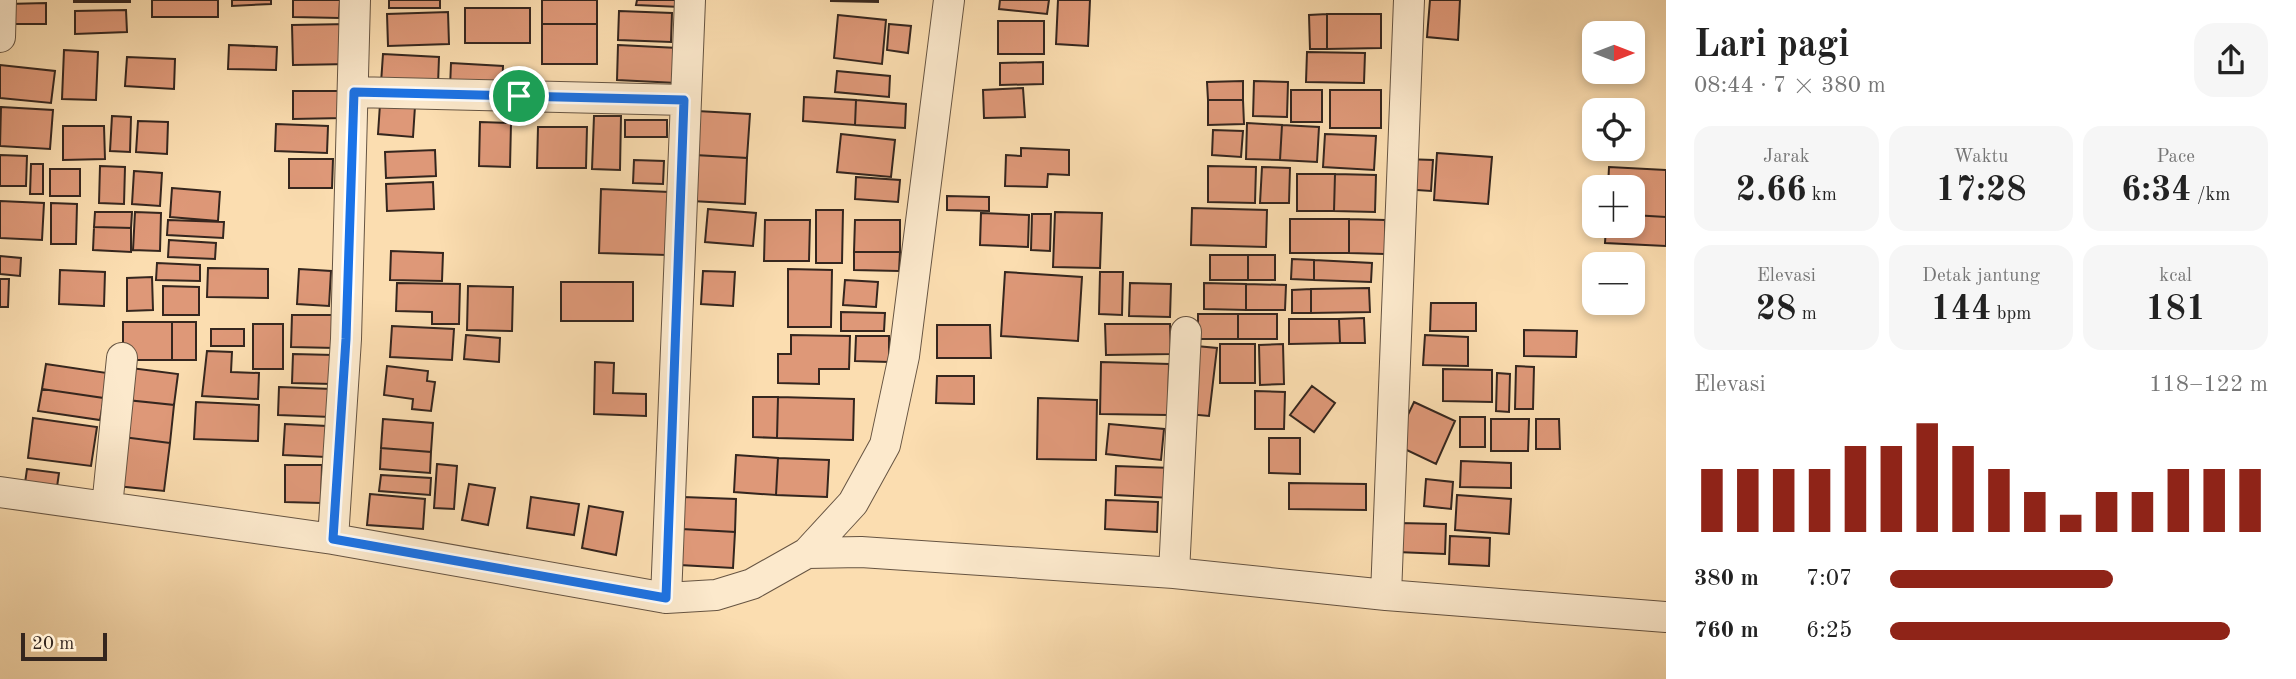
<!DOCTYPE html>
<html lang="id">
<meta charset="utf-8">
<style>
body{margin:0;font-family:"Old Standard TT",serif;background:#f6f6f6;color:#222;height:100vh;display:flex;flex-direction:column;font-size:26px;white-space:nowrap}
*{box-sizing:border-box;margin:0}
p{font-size:23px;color:#767676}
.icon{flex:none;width:38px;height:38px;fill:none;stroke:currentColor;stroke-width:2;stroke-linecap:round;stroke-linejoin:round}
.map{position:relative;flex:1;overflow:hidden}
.sheet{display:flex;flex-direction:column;background:#fff;width:630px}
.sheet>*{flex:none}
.needle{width:46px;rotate:90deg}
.buttons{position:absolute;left:1582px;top:21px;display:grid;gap:14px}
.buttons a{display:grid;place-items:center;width:63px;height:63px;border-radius:14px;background:#fff;box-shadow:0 4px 10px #0003;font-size:35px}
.scale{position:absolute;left:21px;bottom:18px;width:86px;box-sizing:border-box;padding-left:7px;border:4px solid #35261e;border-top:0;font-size:19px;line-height:24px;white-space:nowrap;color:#35261e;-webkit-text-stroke:5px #fce9cc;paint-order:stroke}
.pin{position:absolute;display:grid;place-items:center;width:60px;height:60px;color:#fff;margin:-30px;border:4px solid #fff;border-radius:50%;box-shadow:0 2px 7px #0007}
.round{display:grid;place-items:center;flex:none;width:74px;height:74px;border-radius:21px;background:#f6f6f6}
.summary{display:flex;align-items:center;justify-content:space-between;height:119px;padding:0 28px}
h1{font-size:38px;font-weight:600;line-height:52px}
.figures{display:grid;grid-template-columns:repeat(3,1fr);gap:10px;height:119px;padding:7px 28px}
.figures div{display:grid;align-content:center;border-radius:18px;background:#f6f6f6;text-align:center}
.figures b{font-size:35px;font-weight:600}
.figures small{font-size:19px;font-weight:400}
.figures p{font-size:19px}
.chart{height:196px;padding:14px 28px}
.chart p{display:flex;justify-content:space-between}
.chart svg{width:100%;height:126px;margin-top:7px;stroke:#8f2418;stroke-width:6}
ul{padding:0 28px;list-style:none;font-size:23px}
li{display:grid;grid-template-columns:112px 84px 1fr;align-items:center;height:52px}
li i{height:18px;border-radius:9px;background:#8f2418}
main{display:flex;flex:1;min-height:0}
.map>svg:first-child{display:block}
.building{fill:#de9878;stroke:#35261e;stroke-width:2}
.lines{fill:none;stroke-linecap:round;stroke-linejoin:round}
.minor-casing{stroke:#665442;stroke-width:32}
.minor{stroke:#fce9cc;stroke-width:30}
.route-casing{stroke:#fff;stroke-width:14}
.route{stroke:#1a73e8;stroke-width:9}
</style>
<main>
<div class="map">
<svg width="1666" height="679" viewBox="0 0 1666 679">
<rect width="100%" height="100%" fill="#fbddb0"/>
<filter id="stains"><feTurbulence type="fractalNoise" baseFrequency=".00286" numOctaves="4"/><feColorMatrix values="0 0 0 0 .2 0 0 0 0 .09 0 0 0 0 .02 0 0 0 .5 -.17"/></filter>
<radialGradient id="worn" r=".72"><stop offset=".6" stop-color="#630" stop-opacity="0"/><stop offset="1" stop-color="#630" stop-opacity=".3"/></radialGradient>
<path class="building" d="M74,0H130V2H74Z
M152,0H218V17H152Z
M232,0H271V4L232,6Z
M293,0H340L339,18L293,17Z
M389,0H440V8H389Z
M542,0H597V24H542Z
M637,0H680V7L636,5Z
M831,0H878V2L831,1Z
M1000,0H1049L1047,14L999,9Z
M1058,0H1090L1088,46L1056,44Z
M1430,0H1460L1458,40L1427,37Z
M46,3V24H8L7,4Z
M465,8H530V43H465Z
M126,10L127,32L75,34V11Z
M619,11L672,13L671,42L618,40Z
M448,12L449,44L388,46L387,14Z
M1327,14V49H1310L1309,15Z
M1327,14H1381V48L1327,49Z
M838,15L886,20L882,64L834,58Z
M998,21H1044V54H998Z
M349,24L350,64L293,65L292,25Z
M542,24H597V64H542Z
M889,24L911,26L908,53L887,50Z
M229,45L277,47L276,70L228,69Z
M618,45L678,48L677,83L617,80Z
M64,50L98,52L96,100L62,99Z
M1307,52L1365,53L1364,83L1306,82Z
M383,54L439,57L438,85L381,83Z
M127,57L175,59L174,89L125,86Z
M1043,62V84L1000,85V63Z
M451,63L503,66L502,91L450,88Z
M0,65L55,71L51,103L0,98Z
M837,71L890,76L889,97L835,92Z
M1243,81V100H1208L1207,82Z
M1254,81L1288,82L1287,117L1253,116Z
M1023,88L1025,117L984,118L983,90Z
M1291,90H1322V122H1291Z
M1330,90H1381V128H1330Z
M293,91H343V118L293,119Z
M804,97L856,100L855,125L803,121Z
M856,100L906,104L905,128L855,125Z
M1208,100H1243L1244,124L1208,125Z
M380,104L415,106L413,137L378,134Z
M1,107L53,110L50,149L0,146Z
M697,111L750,114L747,158L695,155Z
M112,116L131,117L130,152L110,151Z
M594,116H621L620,170L592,169Z
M625,120H667V137H625Z
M138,121L168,122L167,154L136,152Z
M480,122L511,123L510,167L479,166Z
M1247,123L1282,125L1280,160L1246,159Z
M276,124L328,126L327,153L275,151Z
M1282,125L1319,127L1317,162L1280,160Z
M63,126H104L105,159L63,160Z
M538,127H587L586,168H537Z
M1213,130L1243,131L1241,157L1212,155Z
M841,134L895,140L891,177L837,172Z
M1325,134L1376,136L1374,170L1323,167Z
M1021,148L1069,150V175L1048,174L1047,187L1005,186L1006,155L1021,156Z
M435,150L436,176L386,178L385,152Z
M1437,153L1492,157L1488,204L1434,200Z
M0,155L27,156L26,186H0Z
M695,155L747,158L745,204L692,201Z
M289,159H333L332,188H289Z
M1404,159L1433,160L1431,191L1402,189Z
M634,160L664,161L663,184L633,183Z
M31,164H43V194H30Z
M100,166L125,167L124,204L99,203Z
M1208,166L1256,167L1255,203L1208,202Z
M1262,167L1290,168L1289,203H1260Z
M1609,167L1666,170V217L1633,215V187H1608Z
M50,169H80V196H50Z
M134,171L162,173L160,206L132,204Z
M1297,174H1335L1334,211H1297Z
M1335,174L1376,175L1375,212L1334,211Z
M856,177L900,180L898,202L855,199Z
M433,182L434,209L387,211L386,184Z
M172,188L220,192L218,221L170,217Z
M601,189L669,192L667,255L599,253Z
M947,196L989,197V211L947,210Z
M0,201L44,203L42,240L0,238Z
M51,203L77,204L76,244H51Z
M1192,208L1267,210L1266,247L1191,245Z
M708,209L756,213L753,246L705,242Z
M816,210H843L842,263H816Z
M95,212H132L131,228L94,227Z
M135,212L161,213L160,251L133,250Z
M1055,212L1102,213L1100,268L1053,267Z
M981,213L1029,215L1028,247L980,245Z
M1032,214H1051L1050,251L1031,250Z
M1633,215L1666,217V246L1605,243L1606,226H1633Z
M1290,219H1349V253H1290Z
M1349,219L1385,220V254L1349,253Z
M168,220L224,222L223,238L167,235Z
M765,220H810L809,261H764Z
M855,220H900V252H854Z
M94,227L131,228V252L93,250Z
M169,240L216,243L215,259L168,257Z
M391,251L443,253L442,281L390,280Z
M854,252H900L899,271L854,270Z
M1210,255H1248V280H1210Z
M1248,255H1275V280H1248Z
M0,256L21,258L20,276L0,274Z
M1292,259L1314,260V280L1291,279Z
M1314,260L1372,263L1371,282L1314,280Z
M157,263L200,265V281L156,280Z
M208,268L268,269V298L207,297Z
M299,269L331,271L329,306L297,304Z
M788,269L832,270L831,327H788Z
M60,270L105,272L104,306L59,304Z
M703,271L735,272L733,306L701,304Z
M1005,272L1082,277L1078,341L1001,336Z
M1100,272H1123L1122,315L1099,314Z
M152,277L153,310L127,311V278Z
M0,279H9L8,307H0Z
M845,280L878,282L876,307L843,305Z
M561,282H633V321H561Z
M397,283L460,284L459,324H432V312L396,311Z
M1130,283L1171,284L1170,317L1129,316Z
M1204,283L1246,284V310L1204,309Z
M1246,284L1286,285L1285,310H1246Z
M163,286L199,287V315H163Z
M468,286L513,287L512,331L467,330Z
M1369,288L1370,312L1311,313V289Z
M1311,289V313H1292V290Z
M1431,303H1476V331H1430Z
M841,312L885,313L884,331H841Z
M1198,314H1238V339H1198Z
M1238,314H1277V339H1238Z
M292,315H336L335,348L291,347Z
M1364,318L1365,343H1340L1339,319Z
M1289,319H1339L1340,343L1289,344Z
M123,322H172V360H123Z
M172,322H196V360H172Z
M253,324H283V369H253Z
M1105,324H1170L1171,354L1106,355Z
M937,325H990L991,358H937Z
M392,326L454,329L452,360L390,357Z
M211,329H244V346H211Z
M1524,330L1577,331L1576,357L1524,356Z
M466,335L500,338L499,362L464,359Z
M791,335L850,336L849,369H819V384L778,383V354H791Z
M1425,335L1468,337V366L1423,365Z
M856,336H889V362L855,361Z
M1220,344H1255V383H1220Z
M1283,344L1284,384L1260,385L1259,345Z
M1196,346L1217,348L1209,416L1188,414Z
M207,351L232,352L231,372L259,373L258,399L202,396Z
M293,354L333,355L332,384L292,383Z
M595,362L614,363L613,393L646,394V416L594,414Z
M1101,362L1169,364L1168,415L1100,414Z
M46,364L107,373L104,398L42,389Z
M387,366L428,371L427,381L435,382L431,411L412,409L413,399L384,395Z
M1516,366L1534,367L1533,409H1515Z
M131,368L178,374L174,405L127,400Z
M1443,369L1492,370V402L1443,401Z
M1497,373L1510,374L1509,412L1496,411Z
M937,376H974V404L936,403Z
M1312,386L1335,403L1314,432L1290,415Z
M279,387L332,389L331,417L278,415Z
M42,389L104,398L100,420L38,411Z
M1255,391L1285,392L1284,429H1255Z
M753,397H778L777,438L753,437Z
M778,397L854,399L853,440L777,438Z
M1038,398L1097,400L1096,460L1037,459Z
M127,400L174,405L170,443L123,437Z
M196,402L259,405L258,441L194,439Z
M1414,402L1455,421L1436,464L1394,444Z
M1460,417H1485V447H1460Z
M33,418L97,427L91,466L28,458Z
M383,419L433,423L431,452L381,448Z
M1491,419H1529L1528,451H1491Z
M1536,419H1559L1560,449H1536Z
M285,424L327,426L326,457L283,455Z
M1109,424L1164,429L1161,460L1106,454Z
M123,437L170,443L164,491L117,486Z
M1269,438H1300V474L1269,473Z
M381,448L431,452L430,473L380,469Z
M736,455L778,458L776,495L734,492Z
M778,458L829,460L827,497L776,495Z
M1461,461L1511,463V488L1460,487Z
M437,464L457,466L454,509L434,508Z
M285,465H322L321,503L285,502Z
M1116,466L1172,468L1171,498L1115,495Z
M27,469L59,473L56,494L24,490Z
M381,475L431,478L430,495L379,491Z
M1426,479L1453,482L1451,509L1424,506Z
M1289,483L1366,484V510L1289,509Z
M469,484L495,488L488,525L462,520Z
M370,494L425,499L423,529L367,525Z
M1457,495L1511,499L1509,534L1455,530Z
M531,497L579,504L574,535L527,528Z
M683,497L736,499L735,532L682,529Z
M1106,500L1158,502L1157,532L1105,529Z
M589,506L623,512L616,555L582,548Z
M1398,523L1446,524L1445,554L1397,552Z
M682,529L735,532L733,568L680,565Z
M1450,536L1490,538L1489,566L1449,564Z"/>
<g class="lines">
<defs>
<path id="minor" d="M0,37L1,0
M353,92L685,100
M0,492L333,539L666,598L716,595L752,584L807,553L853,503L885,445L904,356L949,0
M107,507L122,358
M333,539L346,339L355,0
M807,553L861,552L1174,573L1386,595L1666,617
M1174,573L1186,332
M1386,595L1409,0
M666,598L690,0"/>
</defs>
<use href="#minor" class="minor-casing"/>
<use href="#minor" class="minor"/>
</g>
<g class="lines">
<defs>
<path id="route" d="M354,92L684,100L666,598L333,539L346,339Z"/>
</defs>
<use href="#route" class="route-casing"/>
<use href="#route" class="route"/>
</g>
<rect width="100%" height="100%" filter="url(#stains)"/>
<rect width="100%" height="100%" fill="url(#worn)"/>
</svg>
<div class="buttons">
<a><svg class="needle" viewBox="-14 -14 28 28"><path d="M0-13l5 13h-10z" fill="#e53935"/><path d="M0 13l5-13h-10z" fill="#767676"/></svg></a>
<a><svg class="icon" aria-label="locate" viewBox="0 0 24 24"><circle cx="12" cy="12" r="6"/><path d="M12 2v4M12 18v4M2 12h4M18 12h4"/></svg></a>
<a>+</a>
<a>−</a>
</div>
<div class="scale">20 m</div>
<div class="pin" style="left:519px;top:96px;background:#1e9e55"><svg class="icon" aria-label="arrive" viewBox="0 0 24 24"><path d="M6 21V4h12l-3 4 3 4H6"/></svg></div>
</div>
<section class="sheet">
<div class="summary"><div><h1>Lari pagi</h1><p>08:44 · 7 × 380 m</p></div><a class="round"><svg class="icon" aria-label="share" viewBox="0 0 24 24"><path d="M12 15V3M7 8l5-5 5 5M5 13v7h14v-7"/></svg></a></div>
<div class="figures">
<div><p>Jarak</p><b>2.66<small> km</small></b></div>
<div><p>Waktu</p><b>17:28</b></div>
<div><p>Pace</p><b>6:34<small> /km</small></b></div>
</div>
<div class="figures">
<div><p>Elevasi</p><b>28<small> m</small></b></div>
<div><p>Detak jantung</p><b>144<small> bpm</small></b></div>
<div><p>kcal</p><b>181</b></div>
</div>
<div class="chart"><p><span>Elevasi</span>118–122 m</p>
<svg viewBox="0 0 160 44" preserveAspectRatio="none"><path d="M5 44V22M15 44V22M25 44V22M35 44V22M45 44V14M55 44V14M65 44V6M75 44V14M85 44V22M95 44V30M105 44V38M115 44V30M125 44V30M135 44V22M145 44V22M155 44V22"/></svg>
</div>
<ul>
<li><b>380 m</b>7:07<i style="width:59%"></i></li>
<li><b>760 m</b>6:25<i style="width:90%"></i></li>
</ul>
</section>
</main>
